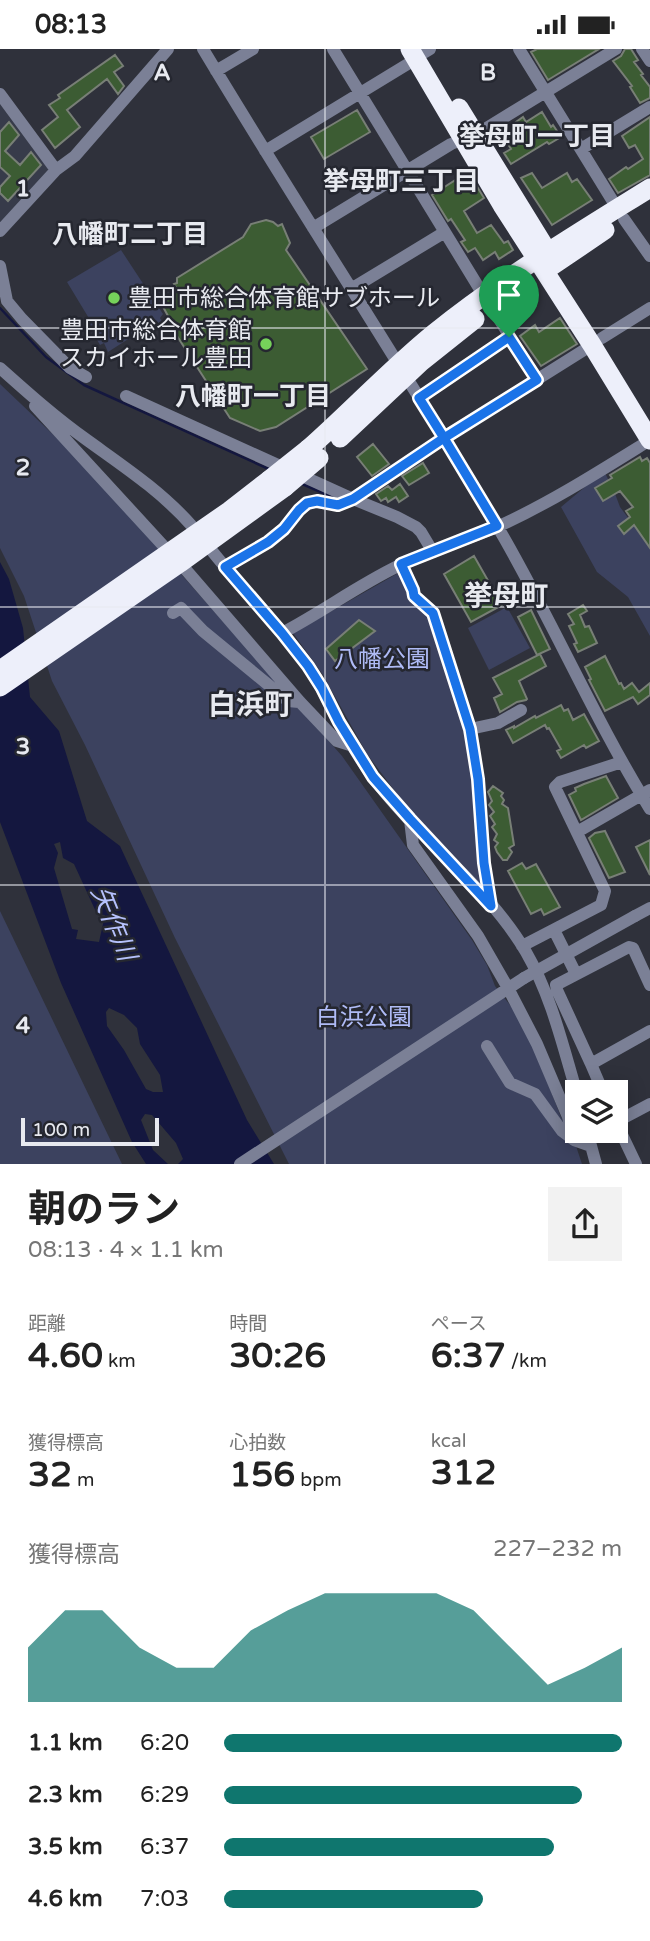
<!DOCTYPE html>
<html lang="ja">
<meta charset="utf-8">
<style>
body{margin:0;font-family:"Varela Round","Noto Sans JP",sans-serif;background:#f2f2f2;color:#222;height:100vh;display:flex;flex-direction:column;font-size:26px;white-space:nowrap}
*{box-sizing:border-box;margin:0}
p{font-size:23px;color:#767676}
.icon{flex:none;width:38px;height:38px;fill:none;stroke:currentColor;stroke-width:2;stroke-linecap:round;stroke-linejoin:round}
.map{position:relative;height:1115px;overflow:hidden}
.panel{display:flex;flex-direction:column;background:#fff;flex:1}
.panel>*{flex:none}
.controls{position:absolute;left:565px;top:1031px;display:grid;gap:14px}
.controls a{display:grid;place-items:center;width:63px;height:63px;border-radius:0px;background:#fff;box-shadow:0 4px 18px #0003;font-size:35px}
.scale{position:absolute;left:21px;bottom:18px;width:138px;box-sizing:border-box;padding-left:7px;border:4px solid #e8eaf0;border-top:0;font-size:19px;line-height:24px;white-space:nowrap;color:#e8eaf0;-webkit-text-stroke:5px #252730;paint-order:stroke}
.pin{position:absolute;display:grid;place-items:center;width:60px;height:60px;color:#fff;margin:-72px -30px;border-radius:50% 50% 50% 0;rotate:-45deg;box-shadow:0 0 7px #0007}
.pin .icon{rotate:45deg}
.round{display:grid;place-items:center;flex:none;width:74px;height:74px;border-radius:0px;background:#f2f2f2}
.headline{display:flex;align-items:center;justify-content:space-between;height:119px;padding:0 28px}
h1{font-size:38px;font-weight:700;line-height:52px}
.metrics{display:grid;grid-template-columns:repeat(3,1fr);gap:10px;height:119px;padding:7px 28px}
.metrics div{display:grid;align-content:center}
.metrics b{font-size:35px;font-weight:700}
.metrics small{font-size:19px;font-weight:400}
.metrics p{font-size:19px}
.chart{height:196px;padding:14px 28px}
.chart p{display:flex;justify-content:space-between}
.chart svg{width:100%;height:126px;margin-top:7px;fill:#0f766e;opacity:.7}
ul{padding:0 28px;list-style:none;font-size:23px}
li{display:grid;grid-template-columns:112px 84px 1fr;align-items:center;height:52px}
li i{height:18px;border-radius:9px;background:#0f766e}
.status{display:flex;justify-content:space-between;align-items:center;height:49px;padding:0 35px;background:#fff;direction:ltr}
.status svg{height:19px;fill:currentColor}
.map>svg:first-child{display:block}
.built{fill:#373b4a}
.green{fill:#3c425f}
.water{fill:#14173f;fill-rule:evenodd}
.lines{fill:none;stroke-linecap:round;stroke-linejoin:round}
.stream{stroke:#14173f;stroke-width:2.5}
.building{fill:#3c5c33;stroke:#787f76;stroke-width:2}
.minor{stroke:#7b8096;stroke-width:12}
.highway{stroke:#edeffa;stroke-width:19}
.minor-bridge{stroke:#7b8096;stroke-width:12}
.highway-bridge{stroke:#edeffa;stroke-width:19}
.route-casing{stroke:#fff;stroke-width:14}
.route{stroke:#1a73e8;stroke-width:9}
.grid{fill:none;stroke:#e8eaf0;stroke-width:2;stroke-opacity:0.55}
.poi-dot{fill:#76d25a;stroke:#252730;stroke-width:2.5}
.labels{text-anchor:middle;stroke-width:5;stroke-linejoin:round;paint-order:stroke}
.poi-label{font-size:24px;fill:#e8eaf0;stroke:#252730;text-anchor:start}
.park-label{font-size:24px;fill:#afbbf6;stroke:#252730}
.neighbourhood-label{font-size:26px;font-weight:bold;fill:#e8eaf0;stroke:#252730}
.water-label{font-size:26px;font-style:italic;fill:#b5c1fc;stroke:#252730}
.quarter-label{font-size:28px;font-weight:bold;fill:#e8eaf0;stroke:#252730}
.grid-label{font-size:23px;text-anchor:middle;font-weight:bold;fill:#e8eaf0;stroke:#252730;stroke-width:5;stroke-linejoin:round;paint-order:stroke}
</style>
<div class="status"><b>08:13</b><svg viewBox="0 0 49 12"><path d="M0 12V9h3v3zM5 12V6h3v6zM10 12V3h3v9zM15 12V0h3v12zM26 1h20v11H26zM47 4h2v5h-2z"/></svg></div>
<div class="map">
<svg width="650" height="1115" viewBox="0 0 650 1115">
<rect width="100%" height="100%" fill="#2f313b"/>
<path class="built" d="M0,49L52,118L0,174Z"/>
<path class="green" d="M121,201L163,265L160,269L165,277L161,279L159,277L136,291L133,287L108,303L104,294L100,296L87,274L90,271L67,233Z
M0,335L82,413L342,707L472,891L487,916L495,937L514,961L533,996L561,1068L574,1091L582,1115H289L175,889L85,696L52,632L24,547L0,499Z
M604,422L614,442L620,458L650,498V587L628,548L597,523L561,458Z
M400,523L418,560L430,565L470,696L486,841L406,757L367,705L323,626L293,584Z
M507,558L530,599L489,621L468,579Z
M0,862L122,1115H0Z"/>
<path class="water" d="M0,513L9,530L23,579L30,648L59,682L87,772L120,797L247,1071L274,1115H178L183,1110L176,1094L152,1066L145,1065L141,1071L153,1101L168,1115H146L132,1093L61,934L0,773ZM60,793L63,809L74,815L97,865L105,866L99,893L76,890L78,881L72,880L54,819L58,804L54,795ZM109,959L124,966L137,979L140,995L160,1026L163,1043H153L146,1040L124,1001L107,977L106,963Z"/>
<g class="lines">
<path class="stream" d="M0,259L46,308L84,336L271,421
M300,434L332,448"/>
</g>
<path class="building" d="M537,0H599L548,31L531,3Z
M625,0H631L638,11L634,13L643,25L641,26L650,38V49L640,54L630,38L632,37L613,12L621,7Z
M115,6L123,17L114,23L124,37L118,45L107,30L67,61L80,78L55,99L42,81L58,68L49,56L60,49L58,46Z
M357,61L370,83L324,110L311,88Z
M542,63L551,78L553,76L561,88L549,95L547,93L511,115L504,104L511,100L505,90L521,80L516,73L523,68L526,73Z
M650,68V126L618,144L609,130L626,118L628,120L643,110L635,96L629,99L622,87Z
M9,73L19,86L5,102L20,116L31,103L41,116L8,152L0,144V138L10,127L0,118V83Z
M468,123L484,149L464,162L477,184L491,176L504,194L508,192L513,201L499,210L495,203L483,211L475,199L468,203L461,193L465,191L451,170L448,172L432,146Z
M532,124L542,139L567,124L572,133L577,130L592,151L552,176L521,129Z
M266,171L273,173L278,177L282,175L290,194L286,201L367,320L276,378L260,382L230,369L166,270L168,267L161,254L174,246L173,244L177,240L174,235L177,234V229L243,188L251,175Z
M560,269L577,295L541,317L520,287L535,276L539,283Z
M373,395L389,415L372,427L357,408Z
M640,408L642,412L647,409L650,414V499L634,476L624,485L618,477L630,468L626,462L633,458L620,442L603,452L595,439L612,429L610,426Z
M423,414L429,424L409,436L402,427Z
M400,435L408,447L399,453L396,448L388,453L386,449L381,452L376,445L388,437L392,441Z
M474,507L502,556L471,573L444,525Z
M583,556L587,562L580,566L585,578L589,577L597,594L578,603L574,595L577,594L569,577L574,575L568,565Z
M531,561L550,600L537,606L518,568Z
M359,571L375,582L335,612L326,600Z
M540,605L546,617L519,632L527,650L526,651L517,653L500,663L494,649L502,645L493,629Z
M605,607L619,635L621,634L624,640L632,634L639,643L650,634V646L638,655L633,648L605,662L589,631L591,630L585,618Z
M561,656L564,662L568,660L573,671L584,665L599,692L586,699L584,696L561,709L557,702L561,700L549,679L547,680L545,676L513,694L506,681L514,677V679L535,667L536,669Z
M606,727L618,749L581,771L569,746L576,742L575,739L584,735Z
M493,737L503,744L501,747L504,751L502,755L508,759L514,796L509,799L512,803L507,811H503L497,803L495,798L498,794L494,791L497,785L492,778L495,775L490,767L494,763L489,756L492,752L488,743Z
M605,782L625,823L609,829L589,789L595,784Z
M650,791V826L636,798Z
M522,814L526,820L536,815L560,858L544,866L541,860L531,865L508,822Z"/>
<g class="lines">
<path class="minor" d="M203,0C299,160 401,315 496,475C551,568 593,668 650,760
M333,0L484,247
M519,0L617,159
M642,0L650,12
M425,3L430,0
M216,22L253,0
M0,45L56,121
M581,100L650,58
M265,102L416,10
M624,170L650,207
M313,179L451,95L475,86L616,0
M0,182L56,121L75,107L168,0
M0,217L7,252L22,270L70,319L86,328
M351,240L445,183
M491,257L537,331
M602,289L650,259
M0,319C28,344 56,369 87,391C123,417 161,442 191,476
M126,347L353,450L397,468L416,478L421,483L433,503
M419,349L509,288
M35,357L169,503
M212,502C243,541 279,576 308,616C320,634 328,654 338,672C348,691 360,710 372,727C418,790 486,835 526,903C552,948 563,998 578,1048
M180,514L300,653L337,692L353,697
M401,515L413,541L414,547L433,564L470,680L478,730L484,814L490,853
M225,518L268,493L283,480L299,461L308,455L317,452L338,456L353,450L444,389L592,296
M173,564L181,559L203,582L288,652L299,653
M282,584C322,563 357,537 398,517C429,501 464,492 497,478C550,454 600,422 650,391
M470,680L498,674L521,661
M410,771L413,796L478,887L508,939L537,995L568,1068L574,1091L591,1097
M577,783L650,741
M635,867L650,859
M554,881L576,925
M522,897L601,856L605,842L555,738L560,733L622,713
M487,997L510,1034L535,1045L562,1082L574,1091
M591,1015L557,941L556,936L629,898L633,899L650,936
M603,1043L591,1015L650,982
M616,1073L636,1115
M616,1073L650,1055
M587,1082L596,1115
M240,1115L524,929"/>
<path class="highway" d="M410,0L502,156L592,296L650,391
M459,59L554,213
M546,221L605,181
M340,389L421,313L475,270
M308,400C350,363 389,321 433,285C501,230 576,185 650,139
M0,621L229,462L269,431
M0,638L180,514L285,438"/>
<path class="minor-bridge" d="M524,929L635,867"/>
<path class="highway-bridge" d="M269,431L308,400
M285,438L319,409"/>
</g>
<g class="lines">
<defs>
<path id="route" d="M509,288L419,349L444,389L353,450L338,456L317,452L307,454L299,461L284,480L268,493L225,518L282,584L308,617L322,639L339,673L373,728L410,770L491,857L484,814L478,730L470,680L433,564L414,547L413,541L401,515L497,477L444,389L537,331L509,288"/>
</defs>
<use href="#route" class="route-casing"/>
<use href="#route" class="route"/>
</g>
<path class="grid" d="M325,0V1115M0,279H650M0,558H650M0,836H650"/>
<g class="poi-dot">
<circle cx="114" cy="249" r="7"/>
<circle cx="266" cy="295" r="7"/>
</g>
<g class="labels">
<g class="poi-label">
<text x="128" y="257">豊田市総合体育館サブホール</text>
<text x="252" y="289" text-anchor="end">豊田市総合体育館<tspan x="252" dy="28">スカイホール豊田</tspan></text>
</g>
<g class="park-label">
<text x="382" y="618">八幡公園</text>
<text x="364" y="976">白浜公園</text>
</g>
<g class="neighbourhood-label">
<text x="537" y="96">挙母町一丁目</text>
<text x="401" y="141">挙母町三丁目</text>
<text x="130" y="194">八幡町二丁目</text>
<text x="253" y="356">八幡町一丁目</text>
</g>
<g class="water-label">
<text transform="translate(114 874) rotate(68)" y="9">矢作川</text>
</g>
<g class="quarter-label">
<text x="506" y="556">挙母町</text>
<text x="250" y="665">白浜町</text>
</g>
</g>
<g class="grid-label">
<text x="162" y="31">A</text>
<text x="488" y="31">B</text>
<text x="23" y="147">1</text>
<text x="23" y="426">2</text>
<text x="23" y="705">3</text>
<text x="23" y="984">4</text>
</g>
</svg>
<div class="controls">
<a><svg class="icon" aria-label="layers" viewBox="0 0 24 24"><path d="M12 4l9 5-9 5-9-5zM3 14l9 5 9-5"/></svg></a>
</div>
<div class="scale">100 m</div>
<div class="pin" style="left:509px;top:288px;background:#1e9e55"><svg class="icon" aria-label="arrive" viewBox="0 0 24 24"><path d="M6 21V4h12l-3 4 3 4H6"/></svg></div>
</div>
<section class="panel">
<div class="headline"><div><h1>朝のラン</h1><p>08:13 · 4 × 1.1 km</p></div><a class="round"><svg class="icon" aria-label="share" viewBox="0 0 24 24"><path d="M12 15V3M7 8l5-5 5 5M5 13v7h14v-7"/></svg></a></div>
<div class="metrics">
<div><p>距離</p><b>4.60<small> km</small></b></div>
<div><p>時間</p><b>30:26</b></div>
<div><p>ペース</p><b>6:37<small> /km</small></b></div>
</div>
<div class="metrics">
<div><p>獲得標高</p><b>32<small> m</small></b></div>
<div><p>心拍数</p><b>156<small> bpm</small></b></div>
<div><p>kcal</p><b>312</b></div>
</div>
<div class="chart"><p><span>獲得標高</span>227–232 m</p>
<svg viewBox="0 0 160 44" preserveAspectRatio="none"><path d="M0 44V25L10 12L20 12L30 25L40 32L50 32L60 19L70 12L80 6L90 6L100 6L110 6L120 12L130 25L140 38L150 32L160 25V44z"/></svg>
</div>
<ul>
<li><b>1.1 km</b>6:20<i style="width:100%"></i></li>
<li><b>2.3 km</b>6:29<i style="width:90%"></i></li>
<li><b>3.5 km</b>6:37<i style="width:83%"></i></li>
<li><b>4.6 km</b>7:03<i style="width:65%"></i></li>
</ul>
</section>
